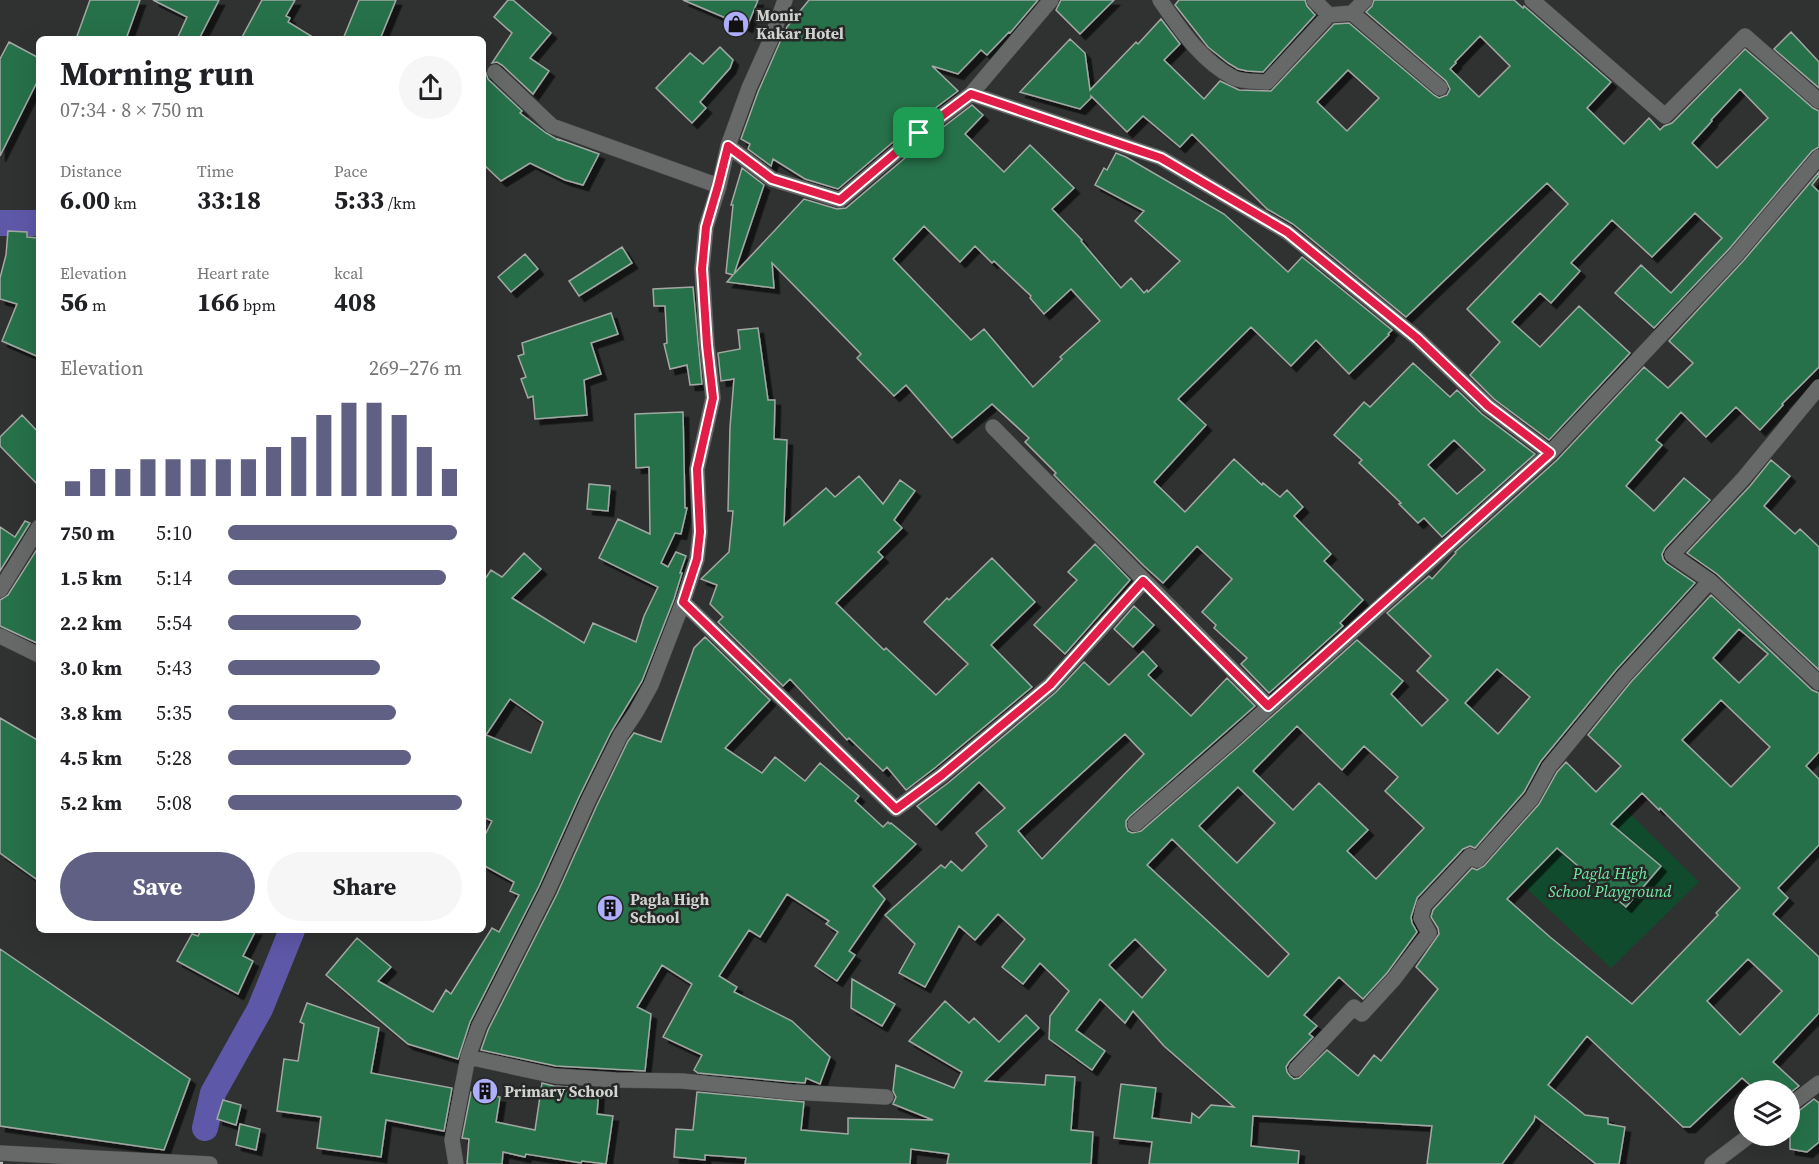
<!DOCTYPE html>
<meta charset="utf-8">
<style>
body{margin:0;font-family:"Source Serif 4",serif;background:#f6f6f6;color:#202124;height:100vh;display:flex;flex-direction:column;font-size:22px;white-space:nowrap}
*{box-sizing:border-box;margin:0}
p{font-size:20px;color:#757577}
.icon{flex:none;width:33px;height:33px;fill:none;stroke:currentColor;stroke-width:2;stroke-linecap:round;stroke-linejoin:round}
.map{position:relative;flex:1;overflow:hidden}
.sheet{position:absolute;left:36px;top:36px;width:450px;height:897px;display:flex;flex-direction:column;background:#fff;border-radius:9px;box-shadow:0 6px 24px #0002}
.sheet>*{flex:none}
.controls{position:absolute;left:1734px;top:1080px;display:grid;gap:12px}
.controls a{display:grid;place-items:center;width:66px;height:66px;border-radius:50%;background:#fff;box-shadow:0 6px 24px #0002;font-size:30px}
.pin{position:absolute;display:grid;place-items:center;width:51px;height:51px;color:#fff;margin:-26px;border-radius:12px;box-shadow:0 3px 9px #0006}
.round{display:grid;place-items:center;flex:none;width:63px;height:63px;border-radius:32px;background:#f6f6f6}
.head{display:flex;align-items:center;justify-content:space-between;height:102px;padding:0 24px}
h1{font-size:33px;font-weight:700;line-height:45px}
.figures{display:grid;grid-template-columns:repeat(3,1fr);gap:9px;height:102px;padding:6px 24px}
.figures div{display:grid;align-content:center}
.figures b{font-size:26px;font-weight:700}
.figures small{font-size:16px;font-weight:400}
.figures p{font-size:16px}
.chart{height:168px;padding:12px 24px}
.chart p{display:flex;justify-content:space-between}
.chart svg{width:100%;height:108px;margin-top:6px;stroke:#606084;stroke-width:6}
.button{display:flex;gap:12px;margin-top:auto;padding:12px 24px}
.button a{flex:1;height:69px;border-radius:36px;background:#606084;color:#fff;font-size:24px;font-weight:700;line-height:69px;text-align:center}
.button a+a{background:#f6f6f6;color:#202124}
ul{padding:0 24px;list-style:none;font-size:20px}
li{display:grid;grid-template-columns:96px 72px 1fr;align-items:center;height:45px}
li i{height:15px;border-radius:8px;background:#606084}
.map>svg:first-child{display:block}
.green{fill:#114b2d}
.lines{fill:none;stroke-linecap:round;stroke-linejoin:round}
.canal{stroke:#5e58a8;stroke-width:26}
.building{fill:#267149;stroke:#a3a8a5;stroke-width:1.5;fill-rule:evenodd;filter:url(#shadow)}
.minor-casing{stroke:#4b4e4c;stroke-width:16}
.tertiary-casing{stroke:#4b4e4c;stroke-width:16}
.minor{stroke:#666967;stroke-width:15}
.tertiary{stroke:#666967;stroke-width:15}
.rail{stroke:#c0c2c0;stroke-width:4.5;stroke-dasharray:3 6;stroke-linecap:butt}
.route-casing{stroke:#fff;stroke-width:12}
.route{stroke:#e11d48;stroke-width:8}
.labels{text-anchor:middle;stroke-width:5;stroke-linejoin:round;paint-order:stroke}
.poi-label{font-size:16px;font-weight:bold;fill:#d0d2d0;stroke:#252826;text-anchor:start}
.park-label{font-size:16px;font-style:italic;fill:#6eeea5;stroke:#252826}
</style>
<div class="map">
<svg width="1819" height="1164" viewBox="0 0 1819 1164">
<defs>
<filter id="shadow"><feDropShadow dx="5.5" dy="5.5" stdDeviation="0" flood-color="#0009"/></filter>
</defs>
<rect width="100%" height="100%" fill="#2f3230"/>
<path class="green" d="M1607,791L1699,882L1611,968L1523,885Z"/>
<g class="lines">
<path class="canal" d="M0,223H39
M205,1128L213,1093L260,1009L292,930"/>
</g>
<path class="building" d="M90,0H140L126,39H76Z
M153,0H219L199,39H177L187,17Z
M262,0H295L286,16L290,18L288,22L316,39H241Z
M359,0H396L380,39H343Z
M508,0H513L551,33L530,58L549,71L533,94L502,65L497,62L492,63L512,33L494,17Z
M683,0H758L747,27Z
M809,0H1038L1010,33L1009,32L987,55L981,50L958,74L932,66L958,91L913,125L838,189L805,179L773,159L771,166L748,149L750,144L741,139L758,92L783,35L787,27Z
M1061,0H1114L1080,34L1056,10Z
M1179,0H1305L1307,6L1315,15L1263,72L1247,71L1238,69L1228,63L1208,47L1175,5Z
M1374,0H1514L1523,8L1524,6L1611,82L1587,108L1624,144L1649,118L1660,130L1664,126L1672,123L1745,49L1813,108L1819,111V147L1812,151L1730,248L1654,328L1615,293L1641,265L1671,293L1722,238L1695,213L1652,257L1612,220L1571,263L1580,271L1551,303L1540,293L1512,322L1540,347L1579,306L1630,353L1549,440L1494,399L1470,375L1500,342L1467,309L1568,204L1547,183L1406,317L1293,224L1267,209L1192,134L1180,147L1143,116L1127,132L1091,96V98L1080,109L1020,92L1070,39L1085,53L1090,90L1136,42L1138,44L1161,19L1180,44L1164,60L1204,99L1220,81L1239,90L1271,91L1334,24L1349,23L1434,95L1439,98L1447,95L1450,89L1446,81L1366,12L1372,6ZM1480,36L1510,66L1479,97L1450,69L1456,63L1455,62ZM1348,70L1379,98L1347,131L1317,102ZM1740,89L1768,118L1717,168L1692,143L1712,121L1711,120Z
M1791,32L1819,62V88L1774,49Z
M9,42L39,58V78L0,156V59Z
M720,47L733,60L730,68L700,102L706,108L692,123L656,88L690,53L703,64Z
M486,73L488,79L522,111L520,113L546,133L558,140V139L599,154L583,185L565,180L530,163L501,181L483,164V77Z
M972,105L983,115L965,134L1004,172L1030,145L1074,188L1052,209L1082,240L1081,241L1121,288L1131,278L1144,293L1147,290L1148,292L1180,261L1135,221L1144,211L1095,185L1104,168L1107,170L1116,153L1126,157L1224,214L1288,272L1302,257L1392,330L1388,334L1389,335L1349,374L1316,340L1291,366L1251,327L1178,399L1206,425L1154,482L1185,512L1234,459L1262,485L1263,483L1280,497L1287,490L1303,507L1294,516L1331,554L1324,561L1363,600L1340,623L1343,626L1269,693L1241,664L1247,658L1214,628L1216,625L1202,612L1232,579L1197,546L1163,583L1144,566L1054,475L1056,473L1025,442L1029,438L992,404L952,438L906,385L894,396L857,358L861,354L772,263L774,288L727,282L733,275L726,273L733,205H731L742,168L764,185L734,274L804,199L837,209L846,208L925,141ZM924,226L960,262L975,246L992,263L994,261L1031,296L1030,298L1044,314L1071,289L1100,321L1060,357L1062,359L1033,387L984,329L971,340L893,259Z
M1819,172V176L1812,185L1819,192V367L1782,404L1783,405L1760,430L1736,407L1706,437L1681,412L1656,440L1662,445L1626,486L1654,511L1684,478L1710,500L1665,548L1662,554L1663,559L1666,563L1695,583L1616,670L1541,761L1524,792L1475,848L1470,846L1463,849L1417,898L1411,917L1412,923L1417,932L1387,973L1363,999L1339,977L1304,1015L1317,1026L1309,1034L1313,1037L1289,1062L1286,1067L1287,1072L1290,1076L1294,1079L1299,1078L1327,1050L1358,1076L1374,1055L1381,1061L1438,989L1416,967L1439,934L1438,928L1431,917L1433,910L1472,868L1477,870L1484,866L1539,804L1557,772L1566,762L1596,792L1621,766L1588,735L1630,683L1711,595L1812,690L1819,693V752L1806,766L1819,779V845L1778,888L1788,898L1773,914L1819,957V1013L1773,1062L1799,1086L1790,1093V1090H1756L1742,1078L1690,1127H1683L1587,1036L1548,1085L1585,1115L1608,1118V1124L1625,1127L1619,1164H1596L1535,1116L1534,1121L1502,1164H1427L1432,1126L1253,1116L1251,1146L1299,1151L1298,1164H1149L1152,1142L1114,1138L1121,1084L1156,1088L1152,1118L1191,1123L1192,1113L1199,1118L1211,1105L1234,1107L1164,1046L1133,1011L1125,1023L1100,999L1076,1030L1105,1051L1092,1070L1049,1039L1050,1016L1069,991L1040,963L1023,984L1002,967L1025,939L998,914L975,940L959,926L925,987L899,973L915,944L885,915L941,865L945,868L951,861L962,871L987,846L976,833L1005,808L979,782L936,825L917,806L948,783L1056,692L1084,662L1109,685L1143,651L1157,666L1148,675L1191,716L1227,678L1255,706L1129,817L1126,821V826L1128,831L1132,833L1141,831L1239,746L1357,640L1403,681L1391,694L1422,726L1448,700L1417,671L1431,656L1387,613L1429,576L1432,579L1456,553L1455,552L1557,460L1644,367L1668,388L1693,363L1669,341L1744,260ZM1739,629L1768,654L1739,683L1713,658ZM1497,669L1530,697L1498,734L1465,703ZM1721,700L1770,747L1731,787L1682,740ZM1297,726L1342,770L1364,746L1398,777L1385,791L1424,828L1376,879L1347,851L1368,830L1319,783L1293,810L1253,771ZM1125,734L1144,754L1042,859L1018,831ZM1238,787L1275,823L1237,863L1199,826ZM1642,793L1659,810L1660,808L1740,888L1716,913L1718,915L1632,1004L1550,937L1507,899L1557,848L1626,907L1661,866L1611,824ZM1172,839L1289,954L1268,977L1147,865ZM1135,939L1166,970L1142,998L1109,965ZM1748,959L1782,991L1740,1035L1707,1001Z
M8,231L27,232V237L39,238V357L2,341L17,304L0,299V278L6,255Z
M622,247L632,263L579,296L569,281Z
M525,254L538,269L511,292L498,277Z
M693,287L702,384L690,385L687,365L670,369L664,344L667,343L665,306H654L653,289Z
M611,313L618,334L591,343L601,374L584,380L587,415L535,419L533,396L528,398L521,379L526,377L518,356L524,354L522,343Z
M758,328L768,400H775L774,439L787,440L784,525L826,488L835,497L859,476L883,504L900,480L915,491L894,520L902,528L878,552L883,557L836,603L884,650L886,648L936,695L968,664L924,622L947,598L949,600L992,558L1035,602L991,645L1032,687L936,767L906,790L887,767L883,771L849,738L847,740L790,679L783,686L718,622L723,617L710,604L717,585L701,579L729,552L733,511H728L730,427L734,379L721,381L718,353L740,349L738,330Z
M1413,363L1450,397L1457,390L1482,414L1535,454L1442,537L1424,518L1418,523L1399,504L1401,503L1359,463L1362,460L1334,435L1364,402L1370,407ZM1454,440L1485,470L1457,494L1428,465Z
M683,412L685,508H687L681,534L675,533L661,563L668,567L676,552L686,556L680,573H682L674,599L642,681L611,732L579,797L539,886L470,1022L458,1059L408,1044L326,975L357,938L391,967L378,981L433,1012L446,990L451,994L492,928L499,932L519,895L510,891L514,882L483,865V839L492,821L483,817V582L491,570L502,577L524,553L541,569L512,598L584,643L593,623L636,642L644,616L658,587L599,558L618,519L650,534L649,467L636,468L635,414ZM510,699L543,722L531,753L486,735Z
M22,415L39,433V486L0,446V437Z
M1771,460L1790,476L1764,506L1795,534L1800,529L1819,547V670L1717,574L1687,553L1750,486Z
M589,484L610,486L608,511L587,509Z
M25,521L30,523L0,571V527L15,537Z
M1095,544L1130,580L1065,654L1034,625L1077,580L1068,572Z
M39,546V644L0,626V600L8,595Z
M1134,606L1154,625L1133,647L1114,629Z
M705,637L770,700L725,748L762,773L775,757L805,781L820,763L859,796L855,801L883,827L888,822L890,824L891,823L916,844L873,886L885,899L849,951L855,955L837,981L815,966L838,932L826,924L829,921L787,894L760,937L749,930L719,976L737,987L734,992L792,1021L830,1057L820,1084L806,1078L805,1083L792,1082L698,1073L694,1070L702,1055L663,1037L692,984L662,965L637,1007L651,1014L645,1071L556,1066L481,1050L488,1030L557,894L597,805L628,741L634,733L661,742L694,648Z
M0,718L39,741V881L0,853Z
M201,930H256L243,956L253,961L238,994L177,961L192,934L198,936Z
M0,949L190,1079L164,1150L0,1126Z
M852,979L895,1004L882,1026L851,1008Z
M945,1001L969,1023L974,1018L999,1042L1026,1015L1039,1028L985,1081L1045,1085L1046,1075L1075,1077L1071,1130L1093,1132L1091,1164H947L949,1154L911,1149L910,1164H745L746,1158L705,1155V1160L674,1157L676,1129L693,1130L697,1092L804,1102L801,1130L848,1134V1118L933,1120L893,1104L896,1097L893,1091L896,1065L954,1088L962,1072L909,1041Z
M307,1003L379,1028L371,1073L452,1088L444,1131L386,1120L381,1157L317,1148L321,1117L277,1111L284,1059L298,1061L304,1024L300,1022Z
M542,1083L554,1086L599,1089L597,1114L613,1116L606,1164L582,1161L581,1163L526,1154L525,1157L503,1152L502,1164H467L469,1139L462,1138L471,1092L500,1097L496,1122L535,1130Z
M1814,1099L1819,1103V1142L1807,1152L1790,1149V1115L1796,1113Z
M223,1100L241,1105L236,1125L217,1119Z
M240,1124L260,1129L256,1150L236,1145Z"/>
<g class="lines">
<defs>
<path id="minor" d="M1160,0C1180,29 1201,61 1234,78C1243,82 1257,81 1267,82L1329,15L1352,13
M1314,0L1329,15
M1365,0L1352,13L1440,88
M1532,0L1665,116L1745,36L1819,101
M495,72L552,126L719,186
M971,94L1051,0
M728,146L772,179L840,200L919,133L971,94L1161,158L1287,232L1417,338L1488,406L1550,453
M1819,387L1743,479L1672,555L1710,581L1819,683
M993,427L1268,706
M0,590L39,527
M683,602L896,809L942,775L1050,685L1144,581
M0,636L39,655
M1135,824L1233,739L1550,453L1737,254L1819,157
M468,1057L555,1076L616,1080L682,1081L791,1092L886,1097
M1296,1069L1354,1007L1362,1014L1394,979L1429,933L1421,918L1424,905L1470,856L1477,860L1532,798L1549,767L1623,677L1710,581
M1790,1105L1819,1083
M456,1164L452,1140L468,1057L479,1026L548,890L588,801L620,736L636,712L651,685L683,602L697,559L700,532L697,469L713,398L707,345L702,269L706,227L719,186L728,146L749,88L771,39L785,0
M1712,1164L1749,1136"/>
<path id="tertiary" d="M0,1153L210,1164"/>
</defs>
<use href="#minor" class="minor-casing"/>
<use href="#tertiary" class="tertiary-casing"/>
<use href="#minor" class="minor"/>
<use href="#tertiary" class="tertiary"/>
<path class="rail" d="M0,1164H6"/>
</g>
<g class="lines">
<defs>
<path id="route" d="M971,94L1161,158L1287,232L1417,338L1488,406L1550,453L1268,706L1143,581L1050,685L942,775L896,809L683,602L697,559L700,532L697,469L713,398L707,345L702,269L706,227L718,186L728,146L772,179L840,200L919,133Z"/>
</defs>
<use href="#route" class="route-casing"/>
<use href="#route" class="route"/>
</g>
<defs>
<symbol id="shop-disc" viewBox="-11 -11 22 22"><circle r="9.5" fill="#afaefa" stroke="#252826"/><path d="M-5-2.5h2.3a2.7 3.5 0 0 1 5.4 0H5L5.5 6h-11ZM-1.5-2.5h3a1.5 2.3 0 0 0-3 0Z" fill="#111"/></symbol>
<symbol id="building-disc" viewBox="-11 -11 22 22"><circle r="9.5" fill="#afaefa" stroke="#252826"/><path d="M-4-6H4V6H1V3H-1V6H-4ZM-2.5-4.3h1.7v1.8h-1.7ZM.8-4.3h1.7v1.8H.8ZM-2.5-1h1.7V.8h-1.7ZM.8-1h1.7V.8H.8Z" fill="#111"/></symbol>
</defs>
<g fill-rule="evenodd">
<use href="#shop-disc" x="721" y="9" width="30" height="30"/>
<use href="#building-disc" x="595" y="893" width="30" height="30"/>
<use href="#building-disc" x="470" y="1076" width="30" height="30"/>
</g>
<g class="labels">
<g class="poi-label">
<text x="756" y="21">Monir<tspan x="756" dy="18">Kakar Hotel</tspan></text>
<text x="630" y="905">Pagla High<tspan x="630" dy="18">School</tspan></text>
<text x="504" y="1097">Primary School</text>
</g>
<g class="park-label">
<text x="1610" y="879">Pagla High<tspan x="1610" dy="18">School Playground</tspan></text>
</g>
</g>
</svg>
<div class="controls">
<a><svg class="icon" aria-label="layers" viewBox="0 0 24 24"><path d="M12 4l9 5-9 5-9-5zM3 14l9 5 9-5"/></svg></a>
</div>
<div class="pin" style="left:919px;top:133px;background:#1e9e55"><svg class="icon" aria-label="arrive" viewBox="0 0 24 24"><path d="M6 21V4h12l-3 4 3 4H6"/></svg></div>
<section class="sheet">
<div class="head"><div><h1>Morning run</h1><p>07:34 · 8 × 750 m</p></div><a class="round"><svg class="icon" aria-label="share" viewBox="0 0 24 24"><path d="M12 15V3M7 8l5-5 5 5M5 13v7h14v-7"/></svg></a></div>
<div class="figures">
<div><p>Distance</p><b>6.00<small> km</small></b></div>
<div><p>Time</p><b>33:18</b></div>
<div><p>Pace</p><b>5:33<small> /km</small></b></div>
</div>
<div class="figures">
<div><p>Elevation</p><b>56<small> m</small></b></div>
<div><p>Heart rate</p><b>166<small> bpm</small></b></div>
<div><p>kcal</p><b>408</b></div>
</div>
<div class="chart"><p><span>Elevation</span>269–276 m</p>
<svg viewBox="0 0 160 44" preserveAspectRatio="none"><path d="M5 44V38M15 44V33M25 44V33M35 44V29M45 44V29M55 44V29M65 44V29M75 44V29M85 44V24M95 44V20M105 44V11M115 44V6M125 44V6M135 44V11M145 44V24M155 44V33"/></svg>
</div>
<ul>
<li><b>750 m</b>5:10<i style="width:98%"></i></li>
<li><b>1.5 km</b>5:14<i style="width:93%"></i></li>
<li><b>2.2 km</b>5:54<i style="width:57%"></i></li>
<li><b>3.0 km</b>5:43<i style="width:65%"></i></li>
<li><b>3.8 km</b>5:35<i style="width:72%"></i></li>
<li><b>4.5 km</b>5:28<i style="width:78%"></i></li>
<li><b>5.2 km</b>5:08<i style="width:100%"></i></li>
</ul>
<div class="button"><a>Save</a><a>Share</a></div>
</section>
</div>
